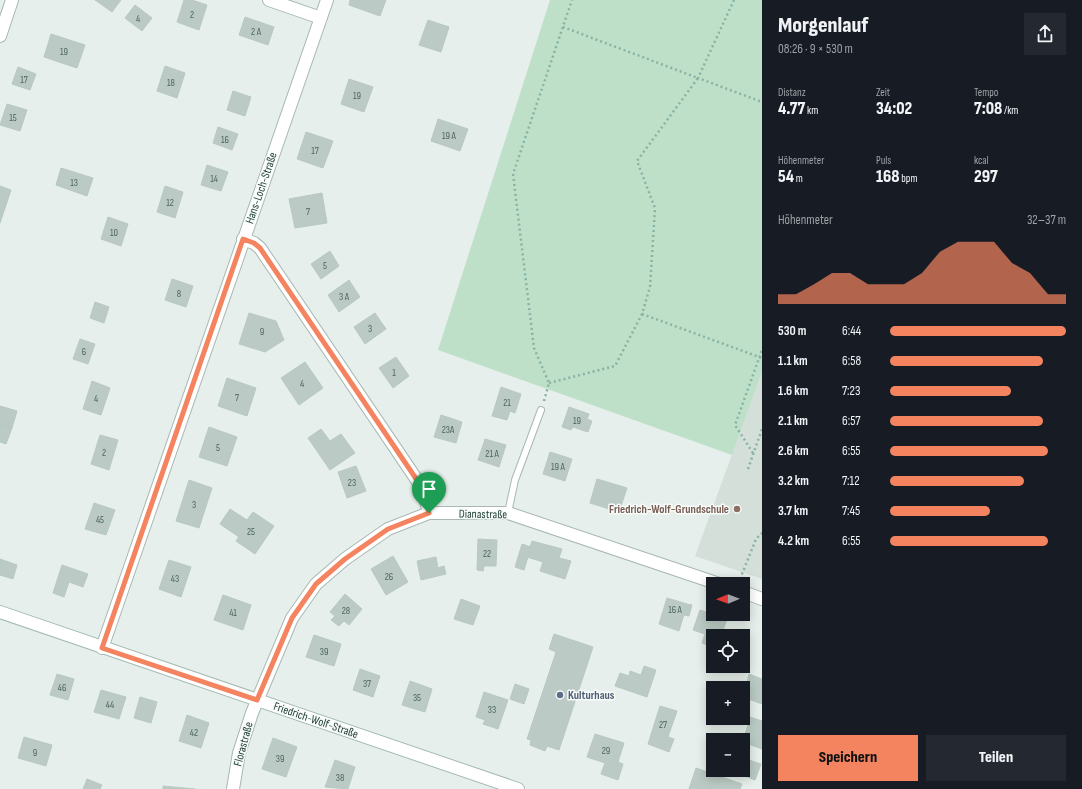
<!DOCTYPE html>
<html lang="de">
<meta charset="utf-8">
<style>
body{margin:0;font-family:"Sofia Sans Condensed",sans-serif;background:#242831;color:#f1f3f6;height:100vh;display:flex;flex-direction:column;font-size:15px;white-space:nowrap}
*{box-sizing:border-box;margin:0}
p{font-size:13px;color:#9ea1a6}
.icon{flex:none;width:22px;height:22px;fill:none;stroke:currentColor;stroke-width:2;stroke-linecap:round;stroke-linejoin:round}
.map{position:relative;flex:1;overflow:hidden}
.drawer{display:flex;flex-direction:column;background:#171b24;width:320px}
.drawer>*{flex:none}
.needle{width:26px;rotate:269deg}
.controls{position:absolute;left:706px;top:577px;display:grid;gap:8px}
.controls a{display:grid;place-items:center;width:44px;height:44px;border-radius:0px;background:#171b24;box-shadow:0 2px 10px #0003;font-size:20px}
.pin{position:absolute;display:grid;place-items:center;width:34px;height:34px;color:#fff;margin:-41px -17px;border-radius:50% 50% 50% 0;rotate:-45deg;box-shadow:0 0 4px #0007}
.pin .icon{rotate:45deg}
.round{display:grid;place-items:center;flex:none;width:42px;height:42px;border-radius:0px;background:#242831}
.summary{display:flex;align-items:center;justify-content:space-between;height:68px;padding:0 16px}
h1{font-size:22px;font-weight:800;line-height:30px}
.figures{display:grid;grid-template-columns:repeat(3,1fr);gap:6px;height:68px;padding:4px 16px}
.figures div{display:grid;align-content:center}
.figures b{font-size:17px;font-weight:800}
.figures small{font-size:11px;font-weight:400}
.figures p{font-size:11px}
.chart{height:112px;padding:8px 16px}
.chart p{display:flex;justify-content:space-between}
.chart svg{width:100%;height:72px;margin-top:4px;fill:#f4845f;opacity:.7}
.action{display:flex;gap:8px;margin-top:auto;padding:8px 16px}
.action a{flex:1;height:46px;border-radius:0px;background:#f4845f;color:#111;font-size:16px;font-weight:800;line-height:46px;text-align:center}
.action a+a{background:#242831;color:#f1f3f6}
ul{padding:0 16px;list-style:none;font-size:13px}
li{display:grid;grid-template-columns:64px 48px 1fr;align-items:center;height:30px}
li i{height:10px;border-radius:5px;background:#f4845f}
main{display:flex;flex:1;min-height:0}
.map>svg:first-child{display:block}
.built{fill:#d4dfda}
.green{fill:#bfe0c8}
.building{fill:#bbcac4;stroke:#b8c9c2}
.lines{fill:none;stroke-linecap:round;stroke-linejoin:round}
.lane-casing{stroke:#a8b8b2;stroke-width:8}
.street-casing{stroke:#a8b8b2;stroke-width:14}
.secondary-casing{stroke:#a4bbb3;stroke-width:14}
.path{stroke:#86b3a5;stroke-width:2.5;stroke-dasharray:2 3;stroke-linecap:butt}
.lane{stroke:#fff;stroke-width:6}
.street{stroke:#fff;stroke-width:12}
.secondary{stroke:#fff;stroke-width:12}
.route-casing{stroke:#fff;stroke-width:8}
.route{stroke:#f4845f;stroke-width:5}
.education-dot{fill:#8d6e63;stroke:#f7fbf9;stroke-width:1.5}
.service-dot{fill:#5c6f8a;stroke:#f7fbf9;stroke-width:1.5}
.labels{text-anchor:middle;stroke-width:3;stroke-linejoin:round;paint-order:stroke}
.number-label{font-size:10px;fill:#4a645c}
.street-label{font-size:12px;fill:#24423a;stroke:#f7fbf9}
.education-label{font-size:12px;font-weight:bold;fill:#785e54;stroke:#f7fbf9;text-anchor:end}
.service-label{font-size:12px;font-weight:bold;fill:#4e5e75;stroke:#f7fbf9;text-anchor:start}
</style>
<main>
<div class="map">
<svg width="762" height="789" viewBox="0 0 762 789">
<rect width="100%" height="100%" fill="#e6efeb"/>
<path class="built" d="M762,372V579L695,556Z"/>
<path class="green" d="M550,0H762V372L732,455L438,350Z"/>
<path class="building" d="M95,0H121L112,12Z
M184,0H192L207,5L199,30L177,22Z
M350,0H386L380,16L349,5Z
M135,5L152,18L142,31L125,18Z
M245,17L274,27L268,45L239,35Z
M428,20L449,27L441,52L419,45Z
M51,34L85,45L77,68L44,57Z
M165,66L185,73L177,98L157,91Z
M18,67L36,74L30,90L12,84Z
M349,79L373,87L364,112L341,104Z
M233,91L251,97L245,116L227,110Z
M7,104L27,110L20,131L0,125Z
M438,119L468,129L460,151L431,141Z
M218,127L238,134L232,150L213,143Z
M306,132L333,141L323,168L297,159Z
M207,165L228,172L221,191L201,185Z
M61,168L93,178L87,196L56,185Z
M0,186L11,190L0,223Z
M165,186L183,192L175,218L157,212Z
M322,193L327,223L295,228L289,199Z
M108,217L128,224L121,246L101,239Z
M330,251L339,266L321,279L311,264Z
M172,279L193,286L186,307L165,300Z
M349,280L360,297L339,312L328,295Z
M95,302L109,307L104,323L90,318Z
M249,313L276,321L284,340L265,352L239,344Z
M375,313L386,329L365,344L354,327Z
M80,339L95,344L88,364L73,359Z
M396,357L409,376L393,388L379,368Z
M305,362L323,388L299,405L281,378Z
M227,378L256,388L247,416L218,406Z
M92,381L110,388L101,415L83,409Z
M501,387L521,394L515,413L510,411L507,420L492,416Z
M0,406L17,411L12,428L0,424Z
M569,407L589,414L587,419L592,421L588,432L573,427L571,430L562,427Z
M441,415L462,422L456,443L434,437Z
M0,424L12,428L6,444L0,442Z
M209,427L237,437L227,466L199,457Z
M321,429L330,441L341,434L355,453L330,470L308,438Z
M100,435L118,440L109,470L91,464Z
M485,439L506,445L499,467L478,460Z
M550,452L572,459L565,481L543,474Z
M356,466L366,491L347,498L338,472Z
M597,479L627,488L619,512L590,503Z
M189,480L212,488L199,528L176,521Z
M94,503L115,510L106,535L85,529Z
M230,509L247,520L253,512L274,526L255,554L236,541L239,537L220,524Z
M478,539L497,540L496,566H484L483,571L477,570Z
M532,541L562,549L559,558L571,561L565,579L540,571L543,562L527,557Z
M522,544L531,547L524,570L515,567Z
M393,556L408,582L386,595L371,569Z
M436,557L438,568L444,566L446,574L421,580L417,561Z
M0,559L17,565L13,579L0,575Z
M169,560L191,567L181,597L159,589Z
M62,565L88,574L83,587L69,582L64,597L53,593Z
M345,594L362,609L349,625L344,621L339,626L331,620L335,616L330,612Z
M223,595L251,605L243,630L214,620Z
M667,598L687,604L679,631L659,624Z
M461,599L480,606L473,625L454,619Z
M687,604L692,605L689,616L684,615Z
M700,610L727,619L721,636H713V647L702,643L705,634L693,630Z
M554,634L593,647L559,750L547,746L545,751L530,745L531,740L527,739L556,652L549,649Z
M314,635L341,644L334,666L306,657Z
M644,666L656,670L647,697L615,686L620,673L629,676L630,671L641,675Z
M360,669L380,676L373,697L353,690Z
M57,674L74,679L68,700L50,695Z
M749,674L762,679V704L743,697Z
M410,681L432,689L425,712L402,705Z
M515,684L529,689L524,704L510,699Z
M101,690L126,697L119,719L94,712Z
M484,692L508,700L498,729L483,724L485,720L476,717Z
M140,697L157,702L151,723L134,718Z
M660,706L677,711L668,737L674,739L669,752L648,744Z
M187,715L209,723L201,748L179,741Z
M750,717L762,721V749L743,742Z
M595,734L624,743L618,762L623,764L618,780L601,774L605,763L587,757Z
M24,737L52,745L46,766L18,758Z
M273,738L297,747L286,777L262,769Z
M743,758L761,764L755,780L733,772V770H743Z
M335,760L355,767L348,789L325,787Z
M696,768L742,784L740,789H689Z
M87,779L102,785L100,789H83Z
M163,786L195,789H163Z"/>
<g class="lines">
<defs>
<path id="lane" d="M508,513L515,480L541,410"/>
<path id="street" d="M269,0L321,18
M0,36L12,0
M243,239L254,243L260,248L423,489L429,513
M743,592L762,599
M102,648L327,0
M233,789L239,753L252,713L292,618L316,584L345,559L388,529L429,513H508L719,584"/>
<path id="secondary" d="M0,612L518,789"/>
</defs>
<use href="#lane" class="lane-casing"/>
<use href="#street" class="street-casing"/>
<use href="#secondary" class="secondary-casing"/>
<path class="path" d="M734,0L698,78L762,102
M642,314L762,358
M549,383L615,366L642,314L650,287L655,208L637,161L698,78L563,27
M544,401L549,383L534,348L513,174L572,0
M753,453L735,425L762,350
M748,469L762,429
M740,579L756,539L762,533"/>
<use href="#lane" class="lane"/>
<use href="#street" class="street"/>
<use href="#secondary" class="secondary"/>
</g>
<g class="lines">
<defs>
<path id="route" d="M243,239L254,243L260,248L423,489L429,513L388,529L345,559L316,584L292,618L257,700L102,648Z"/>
</defs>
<use href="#route" class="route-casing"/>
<use href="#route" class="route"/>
</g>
<circle class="education-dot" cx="737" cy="509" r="4"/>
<circle class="service-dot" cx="560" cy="695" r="4"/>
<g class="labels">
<g class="number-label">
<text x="192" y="18">2</text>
<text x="138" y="22">4</text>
<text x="256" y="35">2 A</text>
<text x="64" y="55">19</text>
<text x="24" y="83">17</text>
<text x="171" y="86">18</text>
<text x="357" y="99">19</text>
<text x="13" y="121">15</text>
<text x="449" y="139">19 A</text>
<text x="225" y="143">16</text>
<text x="315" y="154">17</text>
<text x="214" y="182">14</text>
<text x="74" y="186">13</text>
<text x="170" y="206">12</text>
<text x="308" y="215">7</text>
<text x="114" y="236">10</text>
<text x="325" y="269">5</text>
<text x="179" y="297">8</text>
<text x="344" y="300">3 A</text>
<text x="370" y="332">3</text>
<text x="262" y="335">9</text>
<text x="84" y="355">6</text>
<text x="394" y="376">1</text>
<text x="302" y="387">4</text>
<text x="237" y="401">7</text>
<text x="96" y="402">4</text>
<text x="507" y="406">21</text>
<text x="577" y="424">19</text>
<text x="448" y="433">23A</text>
<text x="218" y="451">5</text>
<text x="104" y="456">2</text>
<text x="492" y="457">21 A</text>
<text x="558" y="470">19 A</text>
<text x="352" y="486">23</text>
<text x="194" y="508">3</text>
<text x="100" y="523">45</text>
<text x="251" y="535">25</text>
<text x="487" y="557">22</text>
<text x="389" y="580">26</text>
<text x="175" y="582">43</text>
<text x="675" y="613">16 A</text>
<text x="346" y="614">28</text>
<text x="233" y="616">41</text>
<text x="324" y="655">39</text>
<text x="367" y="687">37</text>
<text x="62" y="691">46</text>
<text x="417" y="701">35</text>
<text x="110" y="708">44</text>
<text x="492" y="713">33</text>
<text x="663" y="728">27</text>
<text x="194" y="736">42</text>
<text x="606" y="754">29</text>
<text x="35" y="756">9</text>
<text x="280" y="762">39</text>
<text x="340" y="781">38</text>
</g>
<g class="street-label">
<text transform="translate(261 188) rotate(-71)" y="4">Hans-Loch-Straße</text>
<text transform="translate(483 514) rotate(1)" y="4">Dianastraße</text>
<text transform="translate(316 720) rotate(19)" y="4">Friedrich-Wolf-Straße</text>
<text transform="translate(243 744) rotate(-75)" y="4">Florastraße</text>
</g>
<g class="education-label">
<text x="729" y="513">Friedrich-Wolf-Grundschule</text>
</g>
<g class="service-label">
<text x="568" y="699">Kulturhaus</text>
</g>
</g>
</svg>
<div class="controls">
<a><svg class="needle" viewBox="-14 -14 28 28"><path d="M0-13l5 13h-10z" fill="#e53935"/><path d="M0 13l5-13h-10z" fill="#9ea1a6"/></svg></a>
<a><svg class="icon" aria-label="locate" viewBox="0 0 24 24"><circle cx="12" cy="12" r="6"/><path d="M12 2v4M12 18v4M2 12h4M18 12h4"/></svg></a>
<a>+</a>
<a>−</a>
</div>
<div class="pin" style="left:429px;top:513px;background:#1e9e55"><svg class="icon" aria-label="arrive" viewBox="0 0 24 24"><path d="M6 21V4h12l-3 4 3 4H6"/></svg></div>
</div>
<section class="drawer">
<div class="summary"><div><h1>Morgenlauf</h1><p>08:26 · 9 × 530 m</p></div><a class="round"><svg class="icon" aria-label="share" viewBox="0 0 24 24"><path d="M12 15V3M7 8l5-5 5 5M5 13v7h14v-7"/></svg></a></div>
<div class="figures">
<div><p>Distanz</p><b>4.77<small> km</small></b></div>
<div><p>Zeit</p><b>34:02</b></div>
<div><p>Tempo</p><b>7:08<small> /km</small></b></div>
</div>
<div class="figures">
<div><p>Höhenmeter</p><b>54<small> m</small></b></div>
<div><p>Puls</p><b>168<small> bpm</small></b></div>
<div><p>kcal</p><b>297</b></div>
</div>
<div class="chart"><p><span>Höhenmeter</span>32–37 m</p>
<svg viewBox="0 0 160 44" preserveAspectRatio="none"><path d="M0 44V38L10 38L20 32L30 25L40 25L50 32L60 32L70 32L80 25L90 12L100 6L110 6L120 6L130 19L140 25L150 38L160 38V44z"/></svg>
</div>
<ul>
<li><b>530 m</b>6:44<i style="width:100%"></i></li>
<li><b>1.1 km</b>6:58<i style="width:87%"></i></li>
<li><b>1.6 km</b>7:23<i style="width:69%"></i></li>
<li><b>2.1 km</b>6:57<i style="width:87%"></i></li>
<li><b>2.6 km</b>6:55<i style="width:90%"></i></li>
<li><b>3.2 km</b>7:12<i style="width:76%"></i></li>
<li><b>3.7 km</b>7:45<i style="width:57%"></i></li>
<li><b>4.2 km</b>6:55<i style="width:90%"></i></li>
</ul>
<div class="action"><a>Speichern</a><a>Teilen</a></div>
</section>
</main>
